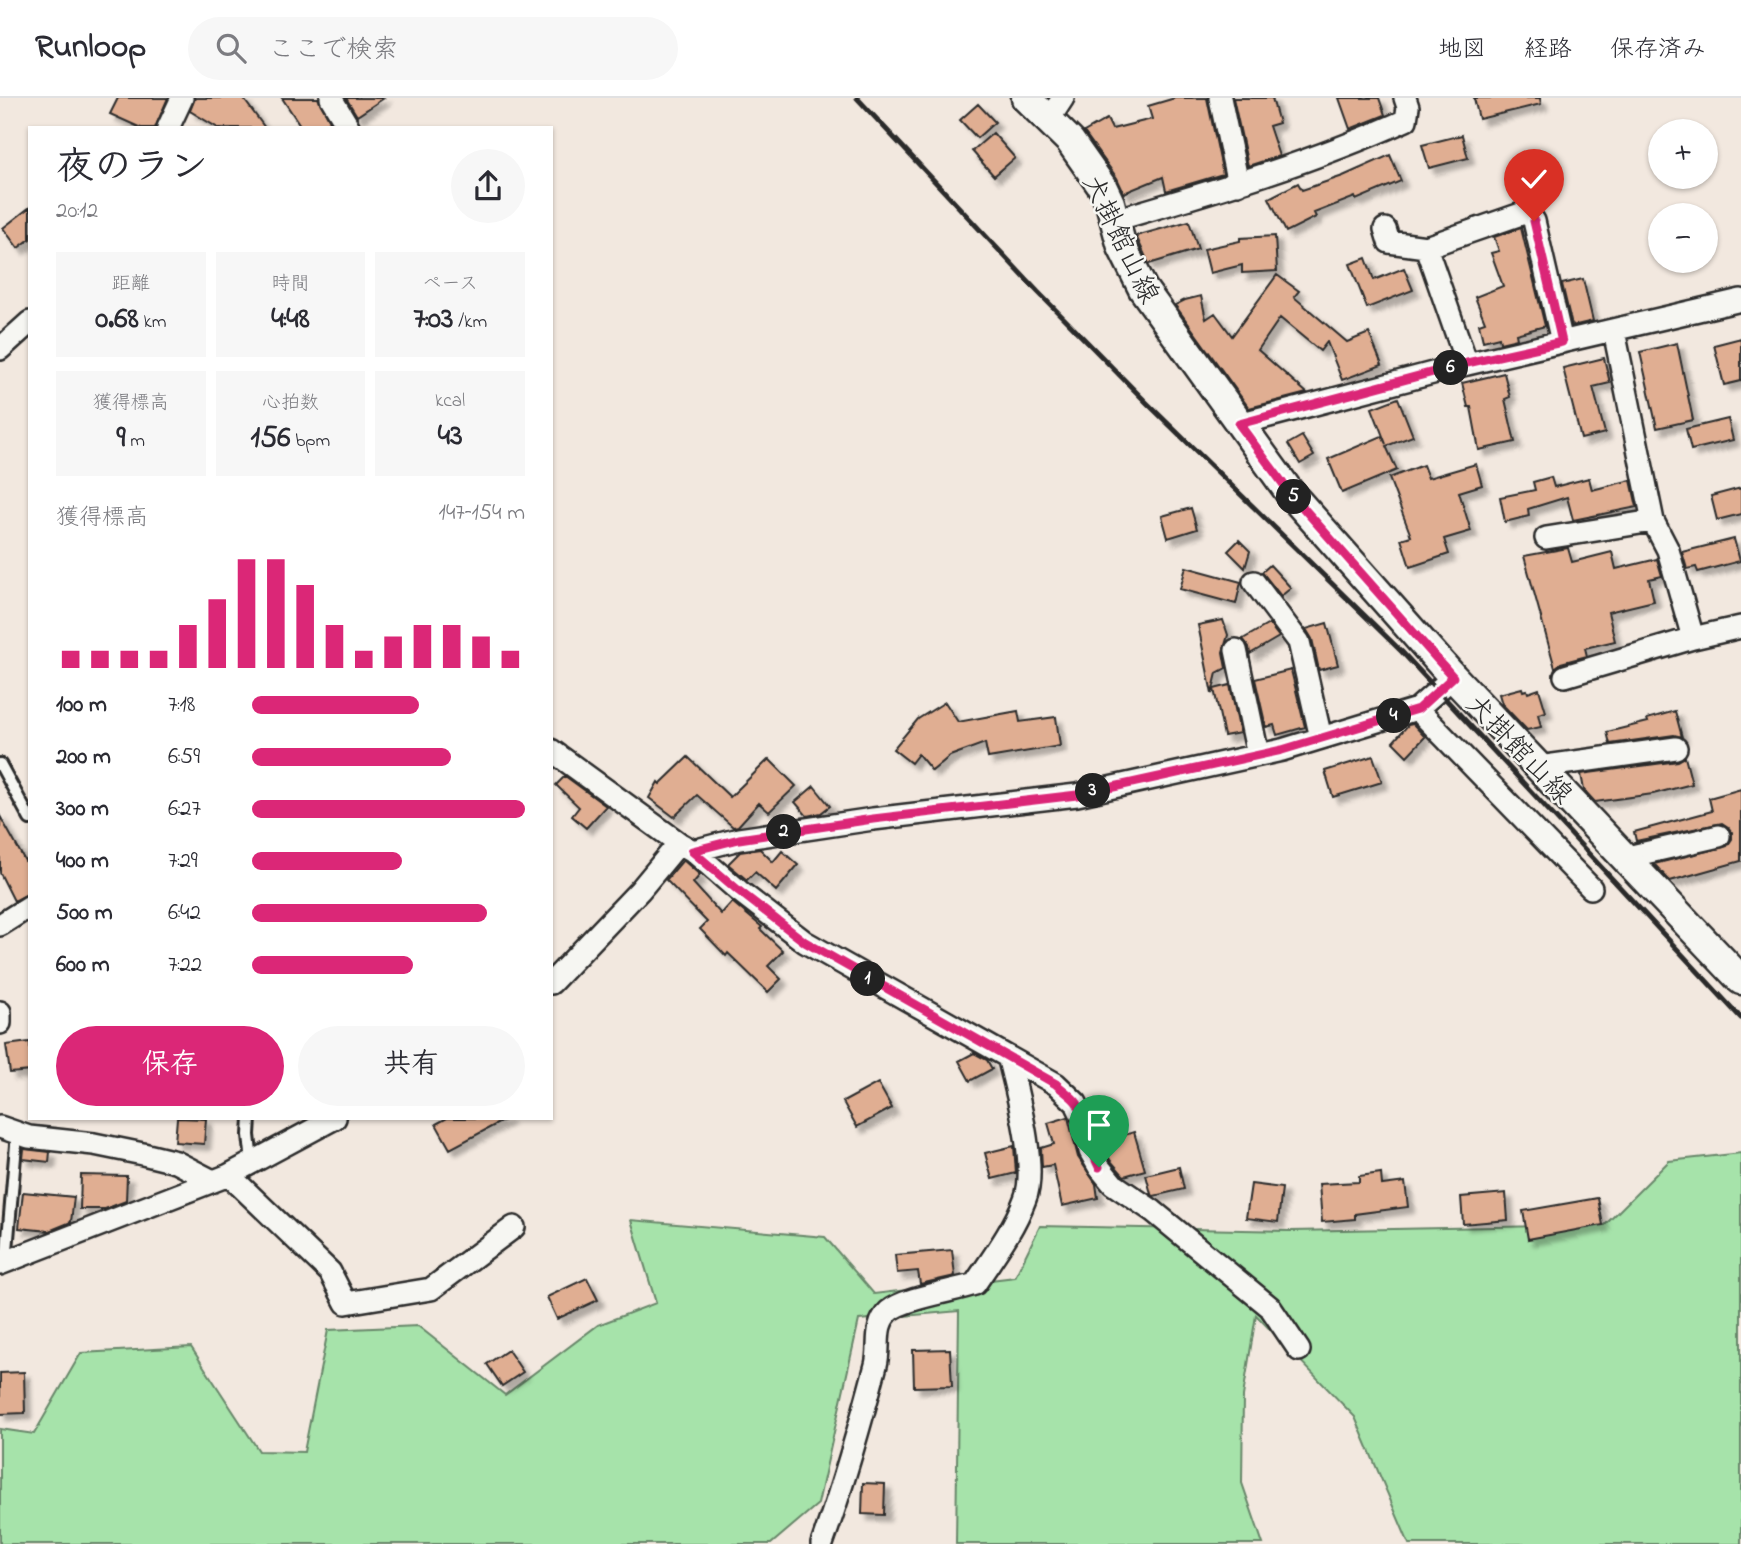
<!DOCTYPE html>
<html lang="ja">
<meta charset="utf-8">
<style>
body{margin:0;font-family:"Indie Flower","Klee One",sans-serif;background:#f7f7f7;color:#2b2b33;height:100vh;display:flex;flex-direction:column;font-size:26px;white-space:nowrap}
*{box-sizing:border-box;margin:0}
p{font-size:23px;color:#7c7c81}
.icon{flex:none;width:38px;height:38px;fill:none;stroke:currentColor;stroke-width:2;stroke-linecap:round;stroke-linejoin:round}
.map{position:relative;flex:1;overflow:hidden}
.panel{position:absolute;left:28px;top:28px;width:525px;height:994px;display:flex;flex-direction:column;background:#fff;border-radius:0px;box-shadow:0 2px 5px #0004}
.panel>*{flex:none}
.tools{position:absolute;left:1648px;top:21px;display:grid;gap:14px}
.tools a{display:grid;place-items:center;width:70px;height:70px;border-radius:50%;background:#fff;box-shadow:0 2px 5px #0004;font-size:35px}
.pin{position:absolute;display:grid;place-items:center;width:60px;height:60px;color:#fff;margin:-72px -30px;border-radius:50% 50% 50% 0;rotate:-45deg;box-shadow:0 0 7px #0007}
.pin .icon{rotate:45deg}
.km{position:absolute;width:35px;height:35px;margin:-18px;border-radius:50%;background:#222;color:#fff;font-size:19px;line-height:35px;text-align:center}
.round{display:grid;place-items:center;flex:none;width:74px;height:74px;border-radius:37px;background:#f7f7f7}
.overview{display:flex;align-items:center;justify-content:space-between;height:119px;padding:0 28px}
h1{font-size:38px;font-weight:700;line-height:52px}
.figures{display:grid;grid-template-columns:repeat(3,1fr);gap:10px;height:119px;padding:7px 28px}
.figures div{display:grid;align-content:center;border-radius:0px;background:#f7f7f7;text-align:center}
.figures b{font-size:30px;font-weight:700}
.figures small{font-size:19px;font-weight:400}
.figures p{font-size:19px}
.chart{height:196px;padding:14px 28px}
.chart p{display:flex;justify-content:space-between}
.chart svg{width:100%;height:126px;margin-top:7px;stroke:#db2777;stroke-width:6}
.cta{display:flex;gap:14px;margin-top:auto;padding:14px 28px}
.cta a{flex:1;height:80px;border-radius:42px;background:#db2777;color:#fff;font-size:28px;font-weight:700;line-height:80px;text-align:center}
.cta a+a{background:#f7f7f7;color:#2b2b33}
ul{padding:0 28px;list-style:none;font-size:23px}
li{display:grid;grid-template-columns:112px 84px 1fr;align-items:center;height:52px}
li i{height:18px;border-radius:9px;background:#db2777}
header{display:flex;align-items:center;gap:42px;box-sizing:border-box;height:98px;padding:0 35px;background:#fff;border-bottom:2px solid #e1e1e2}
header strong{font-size:33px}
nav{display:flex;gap:38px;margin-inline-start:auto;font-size:24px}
.search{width:490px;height:63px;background:#f7f7f7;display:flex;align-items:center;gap:18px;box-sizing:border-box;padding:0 24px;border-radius:38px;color:#7c7c81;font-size:26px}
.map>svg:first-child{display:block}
.green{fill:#a6e3aa;stroke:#68876a;stroke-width:2}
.building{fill:#e0ae92;stroke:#2b2b2b;stroke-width:2;filter:url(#shadow)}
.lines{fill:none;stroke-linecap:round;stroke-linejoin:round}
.service-casing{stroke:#2b2b2b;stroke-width:16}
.minor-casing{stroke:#2b2b2b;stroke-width:26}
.secondary-casing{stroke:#2b2b2b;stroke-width:33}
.service{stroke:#f6f6f2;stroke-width:10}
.minor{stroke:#f6f6f2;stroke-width:21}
.secondary{stroke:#f6f6f2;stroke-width:28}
.rail{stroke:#2b2b2b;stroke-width:5}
.route-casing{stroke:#fff;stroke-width:14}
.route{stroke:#db2777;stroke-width:9}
.labels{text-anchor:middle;stroke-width:5;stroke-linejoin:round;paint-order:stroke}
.street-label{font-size:28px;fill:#2b2b2b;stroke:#f6f6f2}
</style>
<header>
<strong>Runloop</strong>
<div class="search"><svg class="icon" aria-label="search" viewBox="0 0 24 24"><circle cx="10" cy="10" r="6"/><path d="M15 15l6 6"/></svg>ここで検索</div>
<nav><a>地図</a><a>経路</a><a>保存済み</a></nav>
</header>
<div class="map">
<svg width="1741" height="1446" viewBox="0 0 1741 1446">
<defs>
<filter id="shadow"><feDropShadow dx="6" dy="6" stdDeviation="2" flood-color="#0004"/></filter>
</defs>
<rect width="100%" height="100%" fill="#f2e8df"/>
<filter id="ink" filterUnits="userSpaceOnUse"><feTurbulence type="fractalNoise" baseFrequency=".0143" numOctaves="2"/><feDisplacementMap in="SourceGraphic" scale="14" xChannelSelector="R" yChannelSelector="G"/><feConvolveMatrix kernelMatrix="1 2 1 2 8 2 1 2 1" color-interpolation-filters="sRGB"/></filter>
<g filter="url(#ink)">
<path class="green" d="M1741,1055V1446H1409L1355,1319L1256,1217L1243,1298L1242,1385L1263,1446H956L959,1213L859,1222L818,1406L771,1446H0V1331L34,1336L81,1255L191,1249L259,1353L304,1354L328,1232L418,1228L505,1297L598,1227L656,1205L631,1122L825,1139L874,1196L1015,1179L1040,1128L1291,1133L1605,1127L1669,1063Z"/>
<path class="building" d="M118,0H168L155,30H141L110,16Z
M195,0H243L265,30H218L190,13Z
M282,0H318L330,23L320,30H302Z
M346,0H384L357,18Z
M1175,0H1207L1223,76L1166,93L1163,79L1124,95L1117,80L1084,34L1107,21L1112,31L1152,21L1148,8Z
M1233,0H1272L1279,25L1269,28L1279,58L1248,68Z
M1339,0H1379L1385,17L1350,31Z
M1474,0H1540L1541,6L1479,21Z
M978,6L995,24L977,40L960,22Z
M993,35L1015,60L994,78L972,53Z
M1462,37L1468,60L1429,70L1422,47Z
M1390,57L1401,83L1356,102L1355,99L1314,115L1316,119L1286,134L1269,100L1298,85L1302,92L1343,78Z
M1536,62L1544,88L1513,97L1506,71Z
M30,109V141L18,150L3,130Z
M1189,123L1198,151L1149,166L1136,138Z
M1521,130L1545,228L1516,236L1517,241L1500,245L1499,239L1483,243L1479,226L1485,224L1475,199L1503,188L1491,155L1499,153L1494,139Z
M1275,138L1277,173L1242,175V167L1210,175L1204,151L1240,143V140Z
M1366,160L1374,182L1404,170L1413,192L1367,210L1350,166Z
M1277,177L1299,193L1294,199L1347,244L1369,235L1382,267L1342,282L1327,244L1320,253L1280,220L1258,252L1307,295L1249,310L1175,207L1185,202L1201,198L1206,221L1215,215L1232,238Z
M1583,181L1593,223L1572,228L1562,186Z
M1741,240V283L1724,287L1714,247Z
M1677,245L1693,322L1657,330L1640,254Z
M1604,260L1610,285L1593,289L1605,335L1581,341L1563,270Z
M1504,275L1510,299L1505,301L1515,344L1479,352L1471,309H1468L1462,285Z
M1398,300L1413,338L1386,348L1397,372L1342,395L1328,361L1382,338L1386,346L1372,310Z
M1728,321L1733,342L1691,352L1686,331Z
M1302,338L1314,358L1300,366L1288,346Z
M1476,366L1482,387L1459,394L1471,433L1444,441L1449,456L1410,469L1401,441L1411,438L1389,380L1423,367L1428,380Z
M1551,379L1554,389L1589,380L1592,392L1631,382L1637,409L1573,422L1567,399L1528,411L1529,418L1505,424L1500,399L1535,392L1533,384Z
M1741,390V416L1717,422L1711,398Z
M1191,410L1197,431L1168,440L1162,418Z
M1734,441L1740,463L1698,474L1696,469L1687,471L1682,454Z
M1239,442L1250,453L1245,470L1228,453Z
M1568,450L1572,464L1612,454L1616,471L1657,461L1662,478L1649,481L1654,503L1608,514L1615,543L1585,550L1587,558L1561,565L1555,570L1524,458Z
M1270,467L1291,490L1281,498L1262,474Z
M1186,469L1241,484L1236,506L1180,491Z
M1223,522L1228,537L1223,554L1226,570L1217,575L1212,596L1198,527Z
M1327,525L1338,567L1319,572L1312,541L1306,531Z
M1269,526L1279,539L1250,556L1249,549L1243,541Z
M1291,572L1305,629L1277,637L1274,627L1266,629L1255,581Z
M1230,587L1240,635L1224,638L1214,591Z
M1522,590L1523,593L1527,592L1528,595L1539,591L1546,614L1538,616L1541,629L1527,632L1502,606L1499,596Z
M945,604L958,624L1018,613L1020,624L1056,619L1060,648L988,660L985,645L950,658L932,673L918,656L911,665L893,651L918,621Z
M1675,613L1682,639L1674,637L1610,646L1607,634L1648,624L1647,621Z
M1413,626L1425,639L1407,658L1393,644L1408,627Z
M1373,658L1382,684L1333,699L1325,673Z
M688,659L730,699L769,661L796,688L769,714L759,705L738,728L733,729L697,697L674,719L649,700L658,684L660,686Z
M1685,659L1692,686L1653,696L1595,704L1584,692L1581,676L1678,663Z
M565,678L606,708L586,730L572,718L579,709L556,687Z
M814,688L830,708L821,715L807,718L795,704Z
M1741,691V763L1670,783L1654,766L1727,748L1732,741V734L1728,729L1722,725L1636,743L1634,734L1712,713L1709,700Z
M0,718L25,763L30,761V795L14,803L0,775Z
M760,751L773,764L782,753L798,767L776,793L755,774L747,782L728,766L740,754Z
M683,762L700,777L693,785L721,816L732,804L762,829L760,831L783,853L768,868L781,881L768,894L728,855L726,858L700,831L707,824L666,782Z
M30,944V973L10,975L6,947Z
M974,955L987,962L992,971L970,983L959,963Z
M878,985L892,1010L857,1029L843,1004Z
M1068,1019L1078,1059L1096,1086L1098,1100L1062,1108L1053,1067L1042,1069L1041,1050L1054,1046L1048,1025Z
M177,1020L206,1021L204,1046L175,1044Z
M447,1020H508L450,1051L436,1026Z
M1134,1034L1145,1072L1124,1078L1110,1062L1102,1044Z
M1014,1048L1016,1075L992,1081L985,1055Z
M24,1051L50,1054L49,1064L23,1061Z
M1179,1069L1184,1091L1154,1098L1151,1096L1146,1077Z
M1381,1075L1382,1087L1405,1084L1408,1109L1355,1116V1121L1322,1124L1319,1086L1359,1084V1078Z
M81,1077L127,1078L126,1103L105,1111H80Z
M1251,1086L1282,1090L1278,1124L1246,1120Z
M23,1094L74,1099L71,1124L49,1133L19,1130Z
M1506,1095L1508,1122L1463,1126L1461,1099Z
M1598,1100L1603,1127L1528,1141L1523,1113Z
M952,1152L955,1178L920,1186L918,1173L897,1175L895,1157Z
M587,1180L598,1202L557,1221L547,1199Z
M950,1251L952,1288L914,1289L913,1252Z
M508,1252L523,1274L502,1288L487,1266Z
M24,1274L25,1315L0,1316V1275Z
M863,1385L885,1386L884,1417L862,1416Z"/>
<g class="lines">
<defs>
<path id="service" d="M0,666L30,721
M250,1020L249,1037L252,1064
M6,1164L17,1035"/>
<path id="minor" d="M331,0L349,30
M1220,0L1238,86
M1048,23L1063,0
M168,30L182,0
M1115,122C1214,93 1311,65 1406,22L1408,9L1405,0
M1385,131L1389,144L1426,149L1521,116H1529L1534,123L1562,244
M1426,149L1467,266
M1614,233L1653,423L1668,452L1693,540
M0,251L30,224
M1239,326L1467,266L1741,202
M1546,440L1653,423
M1254,484L1299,544L1321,640
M1236,552L1258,657
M1565,578L1693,540L1741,529
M1417,611L1591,790
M551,652L679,745L693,753L739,793L805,844L1056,986L1076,1005L1084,1022L1090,1053L1099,1069L1113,1086L1153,1113L1270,1209L1299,1252
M1539,669L1676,650
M693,753L739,741L873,721L1077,697L1282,652L1417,611L1453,579
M1623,760L1719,738
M0,827L30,808
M551,885L640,792L679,745
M0,914V925
M0,1029L29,1039L94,1046L143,1056L176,1064L213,1083
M229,1077L330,1174L346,1205L431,1191L514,1129
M0,1166L229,1077L335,1020
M822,1446C843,1387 860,1328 876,1267C881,1248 873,1228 889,1213C904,1200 954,1193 975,1186C993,1159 1014,1131 1025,1101C1038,1070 1017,995 1009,962"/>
<path id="secondary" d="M1026,0L1070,43L1103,90L1110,105L1122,149L1143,191L1290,395L1453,579L1741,882"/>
</defs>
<use href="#service" class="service-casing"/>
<use href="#minor" class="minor-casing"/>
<use href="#secondary" class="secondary-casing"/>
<use href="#service" class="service"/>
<use href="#minor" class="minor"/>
<use href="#secondary" class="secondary"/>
<path class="rail" d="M857,0L1038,194L1147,305L1402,554L1741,920"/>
</g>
</g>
<g class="lines" filter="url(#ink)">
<defs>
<path id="route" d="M1099,1069C1089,1050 1087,1021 1077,1005C1072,998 1062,992 1056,986L805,844L739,793L692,753L739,741L873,721L1077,697L1282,652L1418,611L1453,579L1290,395L1239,326L1467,265L1562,244L1534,123"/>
</defs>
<use href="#route" class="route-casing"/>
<use href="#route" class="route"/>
</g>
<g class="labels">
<g class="street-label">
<text transform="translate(1122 140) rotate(64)" y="10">犬掛館山線</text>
<text transform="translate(1520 650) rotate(46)" y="10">犬掛館山線</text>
</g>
</g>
</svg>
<div class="tools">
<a>+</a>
<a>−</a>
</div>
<div class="pin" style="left:1099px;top:1069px;background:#1e9e55"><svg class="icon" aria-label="arrive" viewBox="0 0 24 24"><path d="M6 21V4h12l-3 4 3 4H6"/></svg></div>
<div class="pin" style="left:1534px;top:123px;background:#d93025"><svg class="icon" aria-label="check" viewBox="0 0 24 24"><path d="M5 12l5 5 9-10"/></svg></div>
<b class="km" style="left:868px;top:881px">1</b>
<b class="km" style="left:784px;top:734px">2</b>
<b class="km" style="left:1093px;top:693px">3</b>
<b class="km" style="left:1394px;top:618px">4</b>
<b class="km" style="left:1294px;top:399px">5</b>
<b class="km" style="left:1451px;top:270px">6</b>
<section class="panel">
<div class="overview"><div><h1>夜のラン</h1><p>20:12</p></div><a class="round"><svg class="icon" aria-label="share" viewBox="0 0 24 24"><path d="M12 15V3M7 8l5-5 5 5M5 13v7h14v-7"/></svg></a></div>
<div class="figures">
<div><p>距離</p><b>0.68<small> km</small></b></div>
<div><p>時間</p><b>4:48</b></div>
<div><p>ペース</p><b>7:03<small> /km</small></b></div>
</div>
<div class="figures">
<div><p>獲得標高</p><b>9<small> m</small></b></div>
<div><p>心拍数</p><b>156<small> bpm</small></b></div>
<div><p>kcal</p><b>43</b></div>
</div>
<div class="chart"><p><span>獲得標高</span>147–154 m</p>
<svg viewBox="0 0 160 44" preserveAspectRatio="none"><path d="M5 44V38M15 44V38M25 44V38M35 44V38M45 44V29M55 44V20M65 44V6M75 44V6M85 44V15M95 44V29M105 44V38M115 44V33M125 44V29M135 44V29M145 44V33M155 44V38"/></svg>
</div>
<ul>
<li><b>100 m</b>7:18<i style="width:61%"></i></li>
<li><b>200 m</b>6:59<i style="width:73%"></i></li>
<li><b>300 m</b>6:27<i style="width:100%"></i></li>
<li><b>400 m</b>7:29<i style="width:55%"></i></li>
<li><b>500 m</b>6:42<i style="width:86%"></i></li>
<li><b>600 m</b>7:22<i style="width:59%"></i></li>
</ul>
<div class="cta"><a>保存</a><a>共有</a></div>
</section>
</div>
